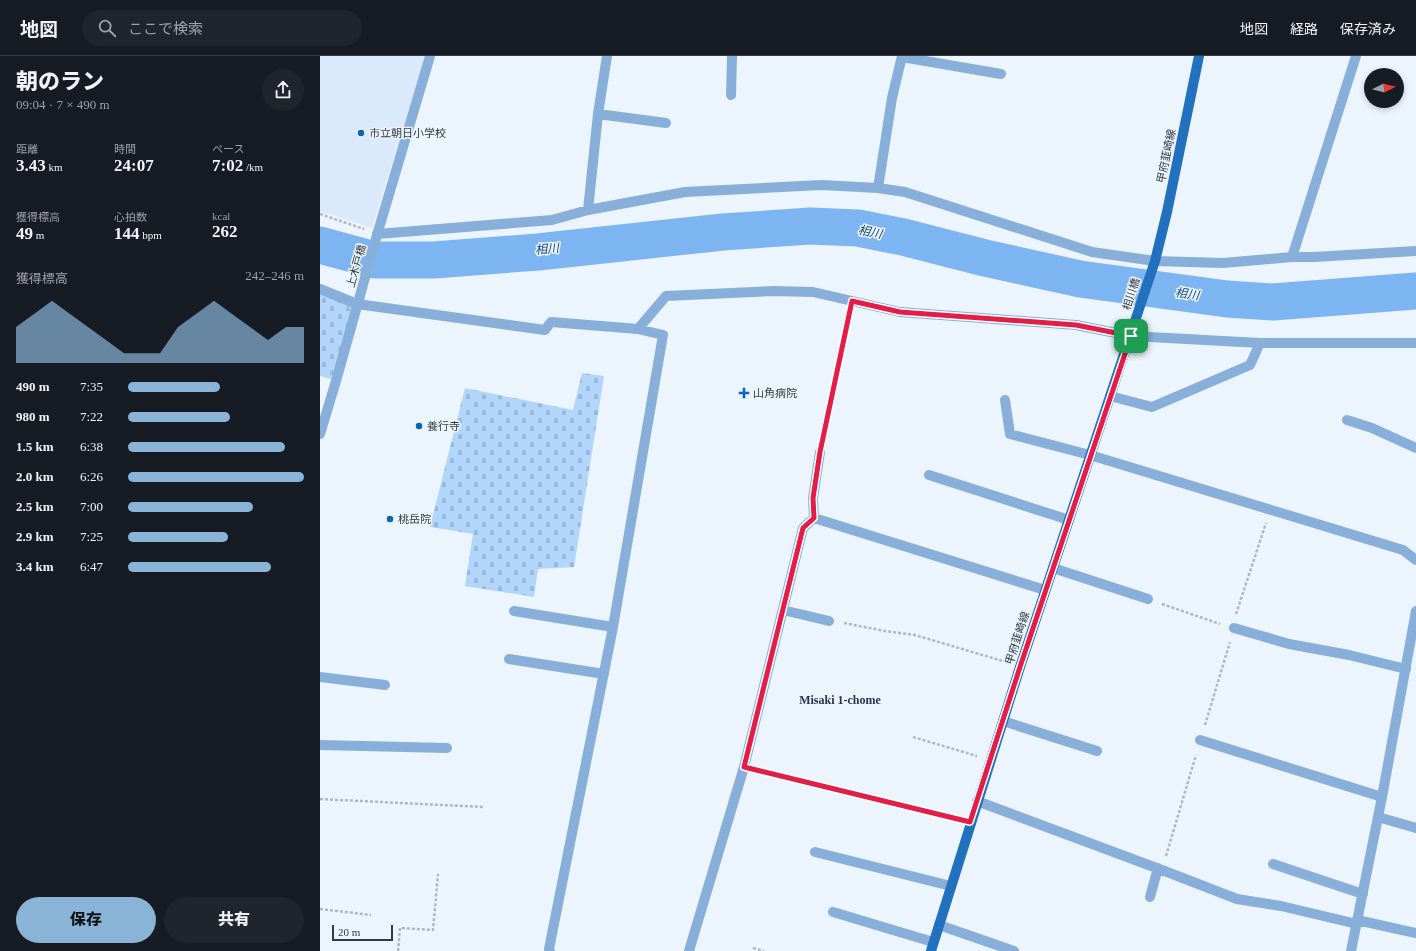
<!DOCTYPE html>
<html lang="ja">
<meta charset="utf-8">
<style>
body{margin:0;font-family:"Times New Roman","Noto Sans JP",serif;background:#20242c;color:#f1f3f6;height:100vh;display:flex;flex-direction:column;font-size:15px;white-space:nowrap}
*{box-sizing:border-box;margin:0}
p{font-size:13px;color:#9ea1a6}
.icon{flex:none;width:22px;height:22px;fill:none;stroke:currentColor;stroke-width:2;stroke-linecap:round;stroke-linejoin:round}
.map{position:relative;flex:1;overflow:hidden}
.panel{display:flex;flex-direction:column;background:#171b24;width:320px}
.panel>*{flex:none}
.needle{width:26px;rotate:84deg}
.fabs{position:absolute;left:1044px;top:12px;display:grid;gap:8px}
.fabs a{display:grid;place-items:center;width:40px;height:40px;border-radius:50%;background:#171b24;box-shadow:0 2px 6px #0003;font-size:20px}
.scale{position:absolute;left:12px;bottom:10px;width:61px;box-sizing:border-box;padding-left:4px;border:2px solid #313942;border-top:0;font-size:11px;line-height:14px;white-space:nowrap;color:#313942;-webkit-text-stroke:3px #ecf4fd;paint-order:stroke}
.pin{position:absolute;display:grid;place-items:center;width:34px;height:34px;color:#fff;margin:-17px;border-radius:8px;box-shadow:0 2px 6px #0006}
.round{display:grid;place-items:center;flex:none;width:42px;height:42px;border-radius:21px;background:#20242c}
.overview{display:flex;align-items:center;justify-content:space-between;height:68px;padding:0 16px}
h1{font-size:22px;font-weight:800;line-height:30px}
.stats{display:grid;grid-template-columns:repeat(3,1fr);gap:6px;height:68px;padding:4px 16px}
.stats div{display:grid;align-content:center}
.stats b{font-size:17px;font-weight:800}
.stats small{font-size:11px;font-weight:400}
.stats p{font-size:11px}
.chart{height:112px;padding:8px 16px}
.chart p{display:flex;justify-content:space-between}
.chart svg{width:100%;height:72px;margin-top:4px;fill:#89b4d8;opacity:.7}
.cta{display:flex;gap:8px;margin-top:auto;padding:8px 16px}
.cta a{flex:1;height:46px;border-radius:24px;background:#89b4d8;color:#111;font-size:16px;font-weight:800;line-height:46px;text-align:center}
.cta a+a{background:#20242c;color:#f1f3f6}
ul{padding:0 16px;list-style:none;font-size:13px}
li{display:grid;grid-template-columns:64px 48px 1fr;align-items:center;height:30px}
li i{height:10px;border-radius:5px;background:#89b4d8}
header{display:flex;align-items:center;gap:24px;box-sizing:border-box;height:56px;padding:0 20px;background:#171b24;border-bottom:1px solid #363941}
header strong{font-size:19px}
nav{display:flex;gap:22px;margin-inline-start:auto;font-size:14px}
.search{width:280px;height:36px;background:#20242c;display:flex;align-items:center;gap:10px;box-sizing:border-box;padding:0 14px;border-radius:22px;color:#9ea1a6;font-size:15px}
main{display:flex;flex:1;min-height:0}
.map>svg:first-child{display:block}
.built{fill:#dae9fb}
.cemetery{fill:url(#cemetery-stones)}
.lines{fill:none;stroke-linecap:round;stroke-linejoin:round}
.river{stroke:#7db5f2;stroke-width:37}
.path{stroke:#b0b8c1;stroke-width:2.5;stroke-dasharray:3 2;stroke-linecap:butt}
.lane{stroke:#88afd9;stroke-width:10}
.street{stroke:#88afd9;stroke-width:10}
.primary{stroke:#2171be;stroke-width:10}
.route-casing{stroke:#fff;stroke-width:8}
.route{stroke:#e11d48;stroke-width:5}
.poi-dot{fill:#0a66b3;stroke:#ecf4fd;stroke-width:1.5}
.labels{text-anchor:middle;stroke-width:3;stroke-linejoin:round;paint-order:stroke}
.poi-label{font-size:11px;fill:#313942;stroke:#ecf4fd;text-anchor:start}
.street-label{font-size:11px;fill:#313942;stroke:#ecf4fd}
.water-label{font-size:12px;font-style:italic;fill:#0c497f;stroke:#ecf4fd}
.neighbourhood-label{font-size:12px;font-weight:bold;fill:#273749;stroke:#ecf4fd}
</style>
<header>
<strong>地図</strong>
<div class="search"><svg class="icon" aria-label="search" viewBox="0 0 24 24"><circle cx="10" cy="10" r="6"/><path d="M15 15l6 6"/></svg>ここで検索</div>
<nav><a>地図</a><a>経路</a><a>保存済み</a></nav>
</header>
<main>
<section class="panel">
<div class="overview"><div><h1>朝のラン</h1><p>09:04 · 7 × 490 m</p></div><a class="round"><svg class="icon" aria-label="share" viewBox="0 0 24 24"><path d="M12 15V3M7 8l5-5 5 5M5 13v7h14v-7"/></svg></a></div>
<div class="stats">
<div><p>距離</p><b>3.43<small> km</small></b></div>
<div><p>時間</p><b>24:07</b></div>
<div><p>ペース</p><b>7:02<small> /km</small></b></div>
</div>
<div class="stats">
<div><p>獲得標高</p><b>49<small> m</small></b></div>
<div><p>心拍数</p><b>144<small> bpm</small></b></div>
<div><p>kcal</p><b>262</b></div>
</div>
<div class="chart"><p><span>獲得標高</span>242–246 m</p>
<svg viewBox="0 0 160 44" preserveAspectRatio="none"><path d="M0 44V22L10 14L20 6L30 14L40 22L50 30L60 38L70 38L80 38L90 22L100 14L110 6L120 14L130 22L140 30L150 22L160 22V44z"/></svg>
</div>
<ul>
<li><b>490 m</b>7:35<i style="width:52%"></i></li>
<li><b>980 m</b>7:22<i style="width:58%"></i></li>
<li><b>1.5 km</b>6:38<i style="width:89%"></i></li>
<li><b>2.0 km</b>6:26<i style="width:100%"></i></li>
<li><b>2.5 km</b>7:00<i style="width:71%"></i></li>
<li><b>2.9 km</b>7:25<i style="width:57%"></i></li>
<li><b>3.4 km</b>6:47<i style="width:81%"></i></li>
</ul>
<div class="cta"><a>保存</a><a>共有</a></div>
</section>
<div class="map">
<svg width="1096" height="895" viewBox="0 0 1096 895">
<defs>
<pattern id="cemetery-stones" width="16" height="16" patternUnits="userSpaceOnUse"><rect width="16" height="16" fill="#b2d5fc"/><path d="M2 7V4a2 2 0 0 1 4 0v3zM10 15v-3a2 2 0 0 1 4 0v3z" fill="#9ab8d9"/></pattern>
</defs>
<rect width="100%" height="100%" fill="#ecf4fd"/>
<path class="built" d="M0,0H105L52,172L0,155Z"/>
<path class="cemetery" d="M0,233L37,248L16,325L0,320Z
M262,317L284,320L254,511L218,513L214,541L145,530L153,478L110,471L145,332L253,354Z"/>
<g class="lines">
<path class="river" d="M0,189L55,204H114L218,196L403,176L490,170L538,172L583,181L665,202L760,223L907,243L953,246L1096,235"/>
<path class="path" d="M0,158L44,173
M503,382L529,260
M842,548L900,568
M916,558L946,467
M524,567L565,575L595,579L686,606
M885,669L910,586
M593,681L657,700
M438,714L638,763
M0,743L163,751
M846,800L876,699
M0,853L51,859
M433,892L444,895
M78,895L80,872L113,874L118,818"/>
<path class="lane" d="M582,1L681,18
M411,39L412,0
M278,58L346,67
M558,132L572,42L582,0
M268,154L278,58L287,0
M57,178L232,164L268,154L365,136L502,129L558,132L585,136L772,196L835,205L903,207L972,201H994L1096,195
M972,201L1036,0
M0,233L37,248L225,274L231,266L318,273L346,240L454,235L493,236L580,256L756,269L811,280L940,287
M685,344L690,378L770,399
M1027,364L1052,372L1096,392
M609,419L749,464
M494,462L493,442L500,396
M733,512L828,543
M463,554L509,565
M194,555L293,571
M914,572L969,588L1029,599L1086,613
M189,603L284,618
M0,621L65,629
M683,665L777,695
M880,684L1062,741
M0,689L127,692
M657,745L842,814L917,843L961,850L1037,868
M1058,761L1096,772
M495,796L631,830
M953,808L1043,838
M830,841L838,812
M513,856L613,886
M1037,864L1096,877
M619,869L694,895
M230,895L229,893L293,571L343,279L318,273
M369,895L424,711L483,472L494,462L725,534"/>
<path class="street" d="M790,340L832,351L930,309L940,287H1096
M0,378L16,325L57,179L110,0
M770,399L1083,494L1096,504
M1031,895L1062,741L1096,555"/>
<path class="primary" d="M611,895L700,611L835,205L847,156L879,0"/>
</g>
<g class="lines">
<defs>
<path id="route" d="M532,245L580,256L756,269L811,280L700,611L650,766L424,711L483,472L494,462L493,442L500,396Z"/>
</defs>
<use href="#route" class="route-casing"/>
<use href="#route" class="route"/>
</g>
<g class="poi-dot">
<circle cx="41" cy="77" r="4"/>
<path d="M422 331h4v4h4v4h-4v4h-4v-4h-4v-4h4z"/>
<circle cx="99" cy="370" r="4"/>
<circle cx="70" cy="463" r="4"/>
</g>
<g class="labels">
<g class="poi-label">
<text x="49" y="81">市立朝日小学校</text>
<text x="433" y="341">山角病院</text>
<text x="107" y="374">養行寺</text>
<text x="78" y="467">桃岳院</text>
</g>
<g class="street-label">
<text transform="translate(846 100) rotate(-78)" y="4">甲府韮崎線</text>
<text transform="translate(36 210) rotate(-74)" y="4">上木戸橋</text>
<text transform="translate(811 238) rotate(-72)" y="4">相川橋</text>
<text transform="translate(697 582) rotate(-72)" y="4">甲府韮崎線</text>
</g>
<g class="water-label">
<text transform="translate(550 176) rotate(11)" y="4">相川</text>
<text transform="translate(227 193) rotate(-5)" y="4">相川</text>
<text transform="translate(867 238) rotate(8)" y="4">相川</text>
</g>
<g class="neighbourhood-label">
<text x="520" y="648">Misaki 1-chome</text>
</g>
</g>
</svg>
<div class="fabs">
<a><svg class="needle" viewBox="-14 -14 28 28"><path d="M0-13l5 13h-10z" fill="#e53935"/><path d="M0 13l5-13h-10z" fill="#9ea1a6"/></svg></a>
</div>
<div class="scale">20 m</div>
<div class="pin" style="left:811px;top:280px;background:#1e9e55"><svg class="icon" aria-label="arrive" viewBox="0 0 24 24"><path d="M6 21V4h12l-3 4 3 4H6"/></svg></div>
</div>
</main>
